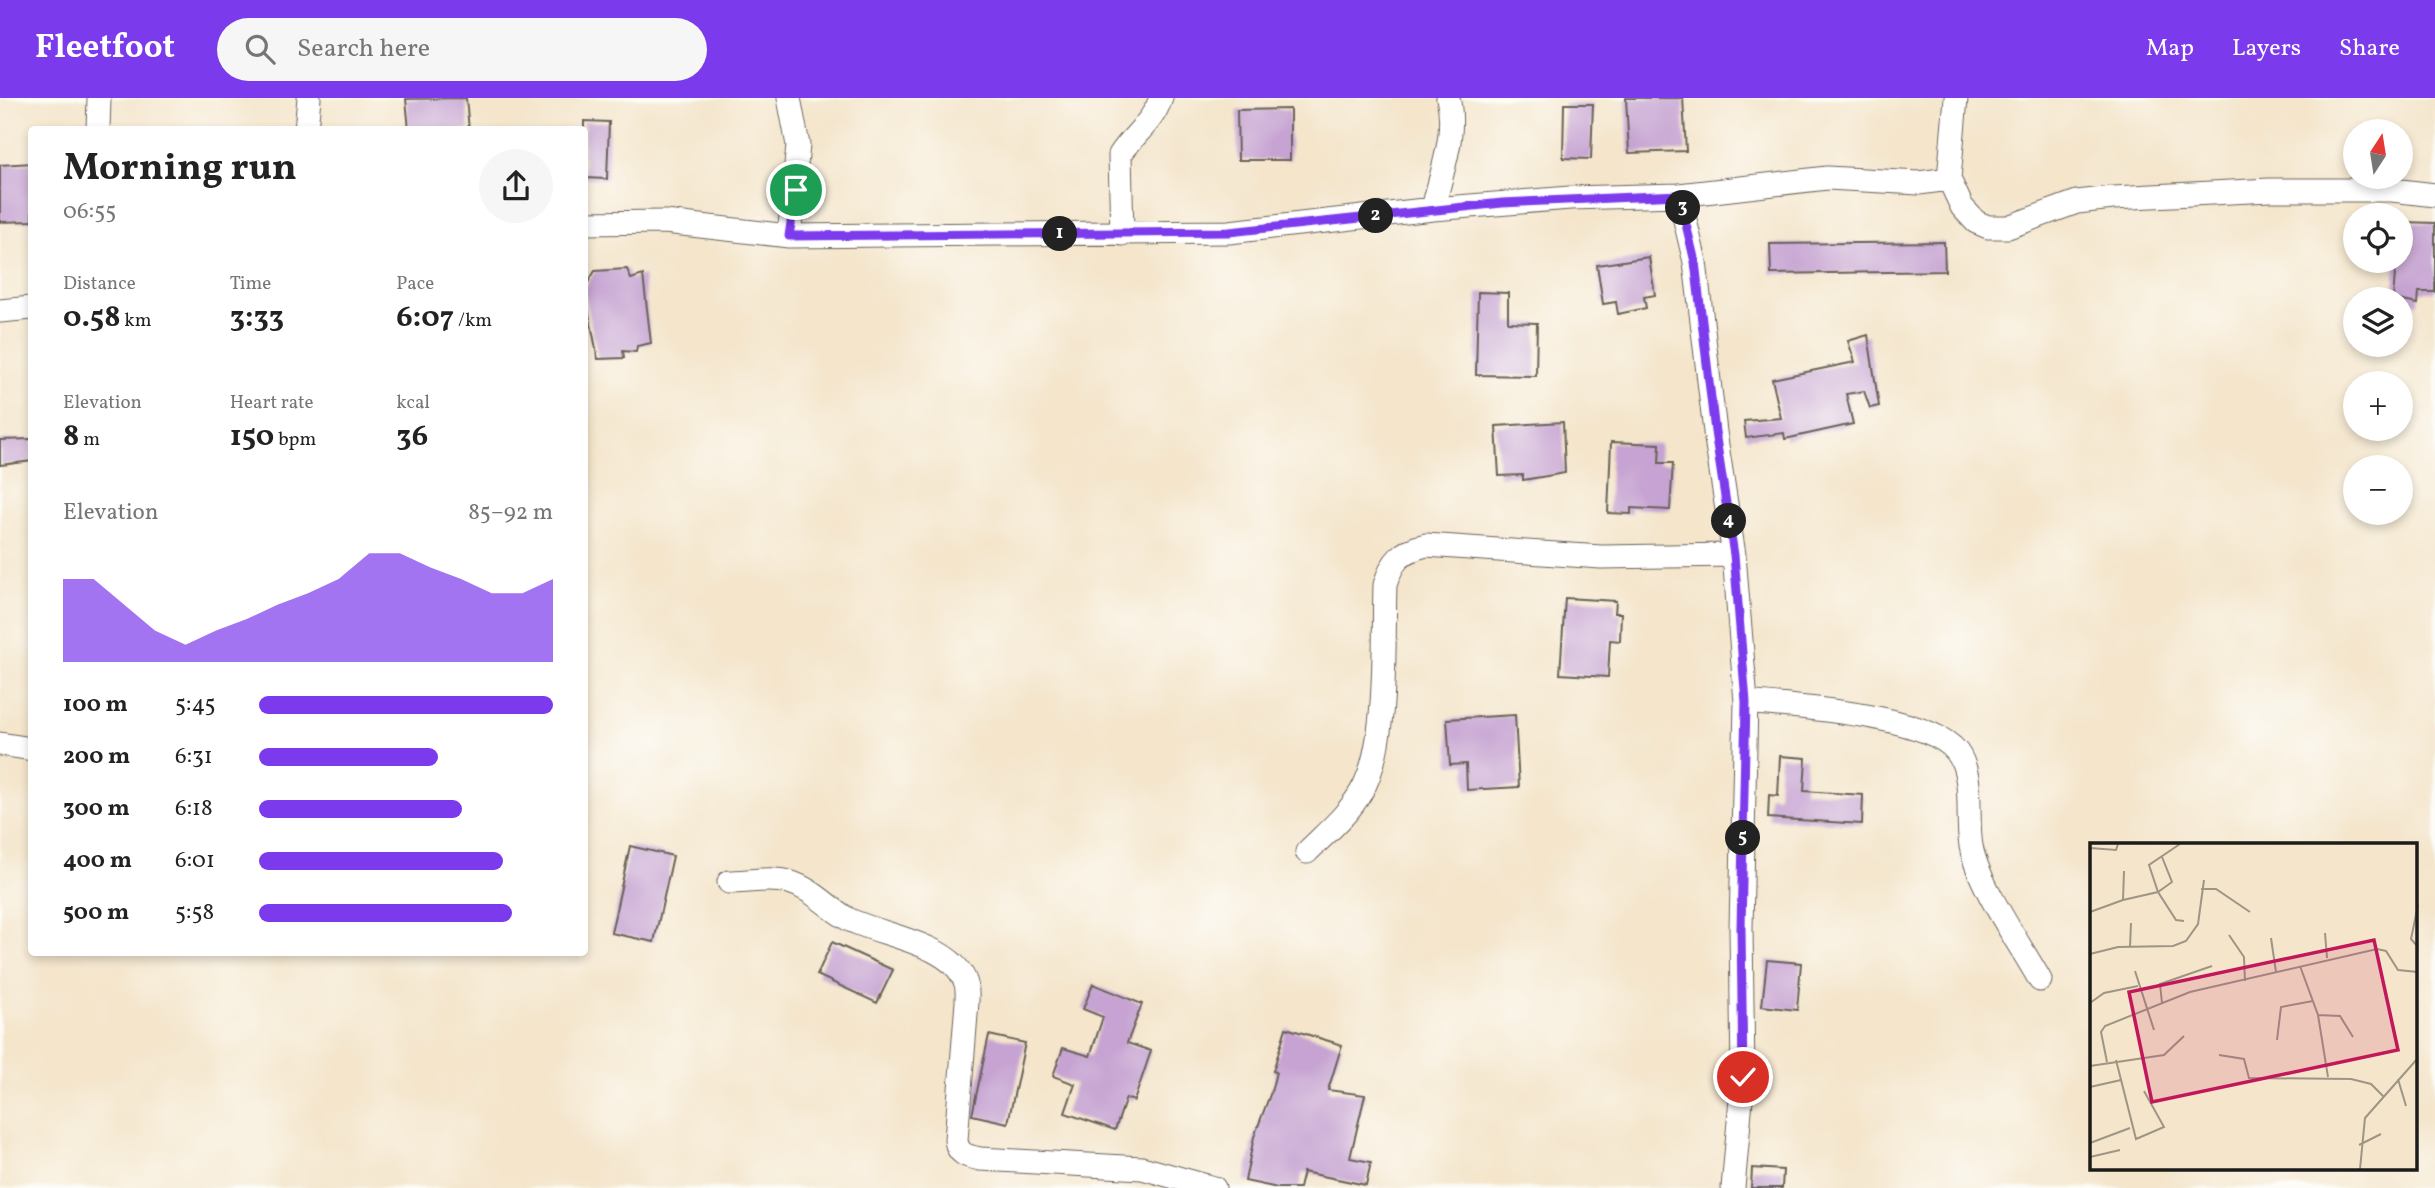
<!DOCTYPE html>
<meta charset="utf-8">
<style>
body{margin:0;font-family:Vollkorn,serif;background:#f6f6f6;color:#222;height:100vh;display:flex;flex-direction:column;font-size:26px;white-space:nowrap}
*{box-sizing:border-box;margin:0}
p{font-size:23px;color:#767676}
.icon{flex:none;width:38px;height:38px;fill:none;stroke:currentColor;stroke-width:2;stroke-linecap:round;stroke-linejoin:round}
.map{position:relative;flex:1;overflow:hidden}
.side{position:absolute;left:28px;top:28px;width:560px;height:830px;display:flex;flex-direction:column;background:#fff;border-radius:7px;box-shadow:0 4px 10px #0003}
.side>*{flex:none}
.needle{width:46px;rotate:12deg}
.tools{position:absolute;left:2343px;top:21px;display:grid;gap:14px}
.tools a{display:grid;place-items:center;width:70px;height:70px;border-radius:50%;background:#fff;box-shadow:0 4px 10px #0003;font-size:35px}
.pin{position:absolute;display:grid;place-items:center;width:60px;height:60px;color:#fff;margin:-30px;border:4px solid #fff;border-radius:50%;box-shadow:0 2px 7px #0007}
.km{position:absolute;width:35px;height:35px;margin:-18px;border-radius:50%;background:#222;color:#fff;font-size:19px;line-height:35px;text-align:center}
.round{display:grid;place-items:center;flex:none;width:74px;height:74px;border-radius:37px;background:#f6f6f6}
.overview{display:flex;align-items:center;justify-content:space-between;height:119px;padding:0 35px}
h1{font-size:38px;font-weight:700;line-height:52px}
.stats{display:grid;grid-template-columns:repeat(3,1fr);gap:10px;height:119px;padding:7px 35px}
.stats div{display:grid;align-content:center}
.stats b{font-size:30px;font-weight:700}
.stats small{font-size:19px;font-weight:400}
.stats p{font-size:19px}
.chart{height:196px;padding:14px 35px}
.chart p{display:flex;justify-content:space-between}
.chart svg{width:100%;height:126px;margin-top:7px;fill:#7c3aed;opacity:.7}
ul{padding:0 35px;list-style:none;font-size:23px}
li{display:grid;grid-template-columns:112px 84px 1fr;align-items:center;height:52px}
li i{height:18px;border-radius:9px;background:#7c3aed}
header{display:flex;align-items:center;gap:42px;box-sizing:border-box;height:98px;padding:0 35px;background:#7c3aed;color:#fff}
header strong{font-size:33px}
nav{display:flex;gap:38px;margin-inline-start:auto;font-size:24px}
.search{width:490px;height:63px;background:#f6f6f6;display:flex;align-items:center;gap:18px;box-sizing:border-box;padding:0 24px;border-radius:38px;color:#767676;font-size:26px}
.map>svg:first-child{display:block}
.building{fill:#c6a3d2}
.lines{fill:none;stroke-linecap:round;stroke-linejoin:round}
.minor-casing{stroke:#686259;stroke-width:25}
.minor{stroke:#fff;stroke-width:23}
.route-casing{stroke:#fff;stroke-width:14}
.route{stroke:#7c3aed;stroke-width:9}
.inset-road{fill:none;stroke:#9e9585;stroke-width:2}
.view{fill:#c2185b;fill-opacity:0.15;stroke:#c2185b;stroke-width:3.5}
.inset-edge{fill:none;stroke:#1c1c1c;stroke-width:3.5}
</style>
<header>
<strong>Fleetfoot</strong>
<div class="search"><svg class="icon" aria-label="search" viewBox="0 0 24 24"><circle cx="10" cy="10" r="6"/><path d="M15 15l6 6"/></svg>Search here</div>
<nav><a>Map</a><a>Layers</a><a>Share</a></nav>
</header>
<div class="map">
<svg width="2435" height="1090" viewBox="0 0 2435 1090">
<rect width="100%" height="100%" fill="#fdfcf7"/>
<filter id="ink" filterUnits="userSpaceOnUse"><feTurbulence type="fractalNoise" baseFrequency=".0143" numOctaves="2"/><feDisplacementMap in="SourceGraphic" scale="14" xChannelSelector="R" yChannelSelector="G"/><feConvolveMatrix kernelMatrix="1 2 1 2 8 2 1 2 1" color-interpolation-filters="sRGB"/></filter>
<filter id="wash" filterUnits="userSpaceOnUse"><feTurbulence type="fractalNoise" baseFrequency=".00686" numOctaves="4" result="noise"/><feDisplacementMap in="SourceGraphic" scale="28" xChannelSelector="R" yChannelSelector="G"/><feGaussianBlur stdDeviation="1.57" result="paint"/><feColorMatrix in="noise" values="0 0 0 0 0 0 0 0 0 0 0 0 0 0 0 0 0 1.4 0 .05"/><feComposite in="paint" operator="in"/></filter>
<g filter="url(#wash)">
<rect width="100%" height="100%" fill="#f4e5cb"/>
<g id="blocks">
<path class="building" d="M466,0L469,32H409L406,1Z
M1626,0H1683L1686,53L1629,55Z
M1564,6H1593L1591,61L1563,60Z
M1290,11V62H1238L1237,12Z
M584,23L609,24L607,81L584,80Z
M32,65V123L0,124V67Z
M2402,124L2435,125V194H2419L2418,206L2393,201L2396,163H2401Z
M1944,144L1945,173L1771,176L1770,146Z
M1649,159L1655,197L1644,199L1646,210L1618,216L1616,204L1603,206L1597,167Z
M627,171L631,181L643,177L651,245L637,248L636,254L623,253L624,260L598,261L584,191L595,173Z
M1478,194L1508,195V224L1537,225L1536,278L1476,277Z
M1868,237L1879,308L1870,310L1864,293L1846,296L1853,326L1785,341L1784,335L1746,340L1744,323L1781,320L1772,281L1855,264L1848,243Z
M1563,324L1565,375L1523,382V377L1499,378L1496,328Z
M32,341V363L0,367V342Z
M1611,344L1660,346L1659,365H1673L1670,412L1631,410V416L1608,415Z
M1565,500L1616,503L1615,515H1621L1620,543L1610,542L1608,579L1560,576Z
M1515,617L1519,689L1467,692L1466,666L1450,667L1447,621Z
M1780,658L1806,660L1804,693L1863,697L1862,726L1768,720L1769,697L1778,698Z
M630,748L673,758L654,844L611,835Z
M832,844L893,872L877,905L817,877Z
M1767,862L1801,865L1797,912L1762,908Z
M1093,886L1142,906L1127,945L1151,953L1134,1003L1126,1000L1115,1032L1065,1015L1075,986L1053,978L1063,950L1090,958L1103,919L1083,911Z
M1286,930L1342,947L1328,992L1365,997L1350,1060L1371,1064L1366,1087L1303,1074L1299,1090H1278L1245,1083L1254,1039L1271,994L1276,974L1273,973Z
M989,937L1025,945L1008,1025L972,1017Z
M1752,1070L1783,1072L1782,1090H1751Z"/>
</g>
</g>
<g filter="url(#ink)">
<use href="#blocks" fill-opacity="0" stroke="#686259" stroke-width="2"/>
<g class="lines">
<defs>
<path id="minor" d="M789,0L798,47L789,138
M1956,0L1949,81L1962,109L1976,124L1988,129H2008L2077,104L2113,100L2270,92H2392L2435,97
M98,32L99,0
M306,32L309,0
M1679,97L1695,164L1715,334L1734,457L1746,604L1741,830L1743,979L1733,1090
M1433,111C1441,75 1457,36 1448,0
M584,125L665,124L789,138L1229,134L1433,111L1570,100L1679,97L1827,80L1919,85L1949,81
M1122,136L1120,57C1134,35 1152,26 1161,0
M0,213L32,210
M1746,604C1793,609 1928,616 1957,654C1975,678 1966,720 1971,748C1978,787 2020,846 2040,882
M0,646L32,651
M1307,754C1326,735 1347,718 1361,694C1389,648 1383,542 1385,487C1392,463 1401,453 1426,447L1601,459L1734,457
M729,784C747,784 771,779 789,784C813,791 827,809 848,821C879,837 951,845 965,883C968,889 967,897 967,904L956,1042C958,1057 967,1058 980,1061L1142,1070L1214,1090"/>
</defs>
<use href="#minor" class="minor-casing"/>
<use href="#minor" class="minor"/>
</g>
</g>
<g class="lines" filter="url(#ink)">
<defs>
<path id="route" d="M796,92L789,138L1229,134L1502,105L1679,97L1695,164L1715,334L1734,457L1746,604L1741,830L1743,979"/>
</defs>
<use href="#route" class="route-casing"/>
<use href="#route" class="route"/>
</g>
<g transform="translate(2090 745)">
<rect width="327" height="327" fill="#f4e5cb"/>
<path class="inset-road" d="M90,1L59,22L68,49L86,77L94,78M0,5L26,7L28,1M111,46H126L160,69M33,57L68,49L82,39L72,14M328,62L321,96L328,104M0,69L33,57L34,28M235,90L237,115M139,92L154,114L155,138M181,95L186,129M40,104L41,80M0,111L28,104L83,103L96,98L108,81L114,37M210,123L228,172L238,234M45,128L64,187M0,160L14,150L48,143M72,160L70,141L122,123M228,172L250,173L263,194M187,197L191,164L223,158M129,212L154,216L159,235L261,236L281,241L293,253M26,217L46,296L74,284L54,248M17,219L11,189L15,183L100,149L287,106L296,108L308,127L328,129M0,223L74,212L94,193M308,236L316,263M0,244L31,237M0,300L40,285M269,302L291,291M0,314L30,307M270,326L275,275L328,215"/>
<path class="view" d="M284,97L308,207L62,259L39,149Z"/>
<rect width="327" height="327" class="inset-edge"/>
</g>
</svg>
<div class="tools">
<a><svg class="needle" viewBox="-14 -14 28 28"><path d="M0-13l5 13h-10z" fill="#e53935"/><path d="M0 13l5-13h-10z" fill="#767676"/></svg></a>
<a><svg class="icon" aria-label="locate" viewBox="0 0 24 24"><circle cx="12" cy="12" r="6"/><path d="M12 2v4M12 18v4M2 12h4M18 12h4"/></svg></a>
<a><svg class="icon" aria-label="layers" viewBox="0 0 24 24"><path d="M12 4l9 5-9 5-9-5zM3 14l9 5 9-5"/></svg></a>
<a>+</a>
<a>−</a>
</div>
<div class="pin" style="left:796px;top:92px;background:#1e9e55"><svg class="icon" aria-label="arrive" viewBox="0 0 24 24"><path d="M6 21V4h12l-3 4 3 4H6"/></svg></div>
<div class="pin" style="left:1743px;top:979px;background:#d93025"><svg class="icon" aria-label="check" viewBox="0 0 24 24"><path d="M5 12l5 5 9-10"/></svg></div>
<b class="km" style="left:1060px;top:136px">1</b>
<b class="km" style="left:1376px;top:118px">2</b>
<b class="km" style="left:1683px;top:110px">3</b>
<b class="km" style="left:1729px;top:423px">4</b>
<b class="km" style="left:1743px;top:740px">5</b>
<section class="side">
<div class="overview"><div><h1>Morning run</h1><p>06:55</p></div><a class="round"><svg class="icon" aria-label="share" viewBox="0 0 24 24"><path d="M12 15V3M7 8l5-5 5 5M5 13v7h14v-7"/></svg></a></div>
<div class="stats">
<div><p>Distance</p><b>0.58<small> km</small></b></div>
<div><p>Time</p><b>3:33</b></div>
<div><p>Pace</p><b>6:07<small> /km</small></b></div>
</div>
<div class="stats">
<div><p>Elevation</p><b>8<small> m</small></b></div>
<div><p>Heart rate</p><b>150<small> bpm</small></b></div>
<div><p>kcal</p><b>36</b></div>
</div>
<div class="chart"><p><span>Elevation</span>85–92 m</p>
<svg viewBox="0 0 160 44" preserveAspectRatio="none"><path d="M0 44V15L10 15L20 24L30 33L40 38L50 33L60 29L70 24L80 20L90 15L100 6L110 6L120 11L130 15L140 20L150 20L160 15V44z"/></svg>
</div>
<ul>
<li><b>100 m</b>5:45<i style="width:100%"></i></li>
<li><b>200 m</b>6:31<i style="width:61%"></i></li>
<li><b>300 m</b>6:18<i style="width:69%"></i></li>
<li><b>400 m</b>6:01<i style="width:83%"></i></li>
<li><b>500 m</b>5:58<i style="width:86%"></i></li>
</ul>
</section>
</div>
